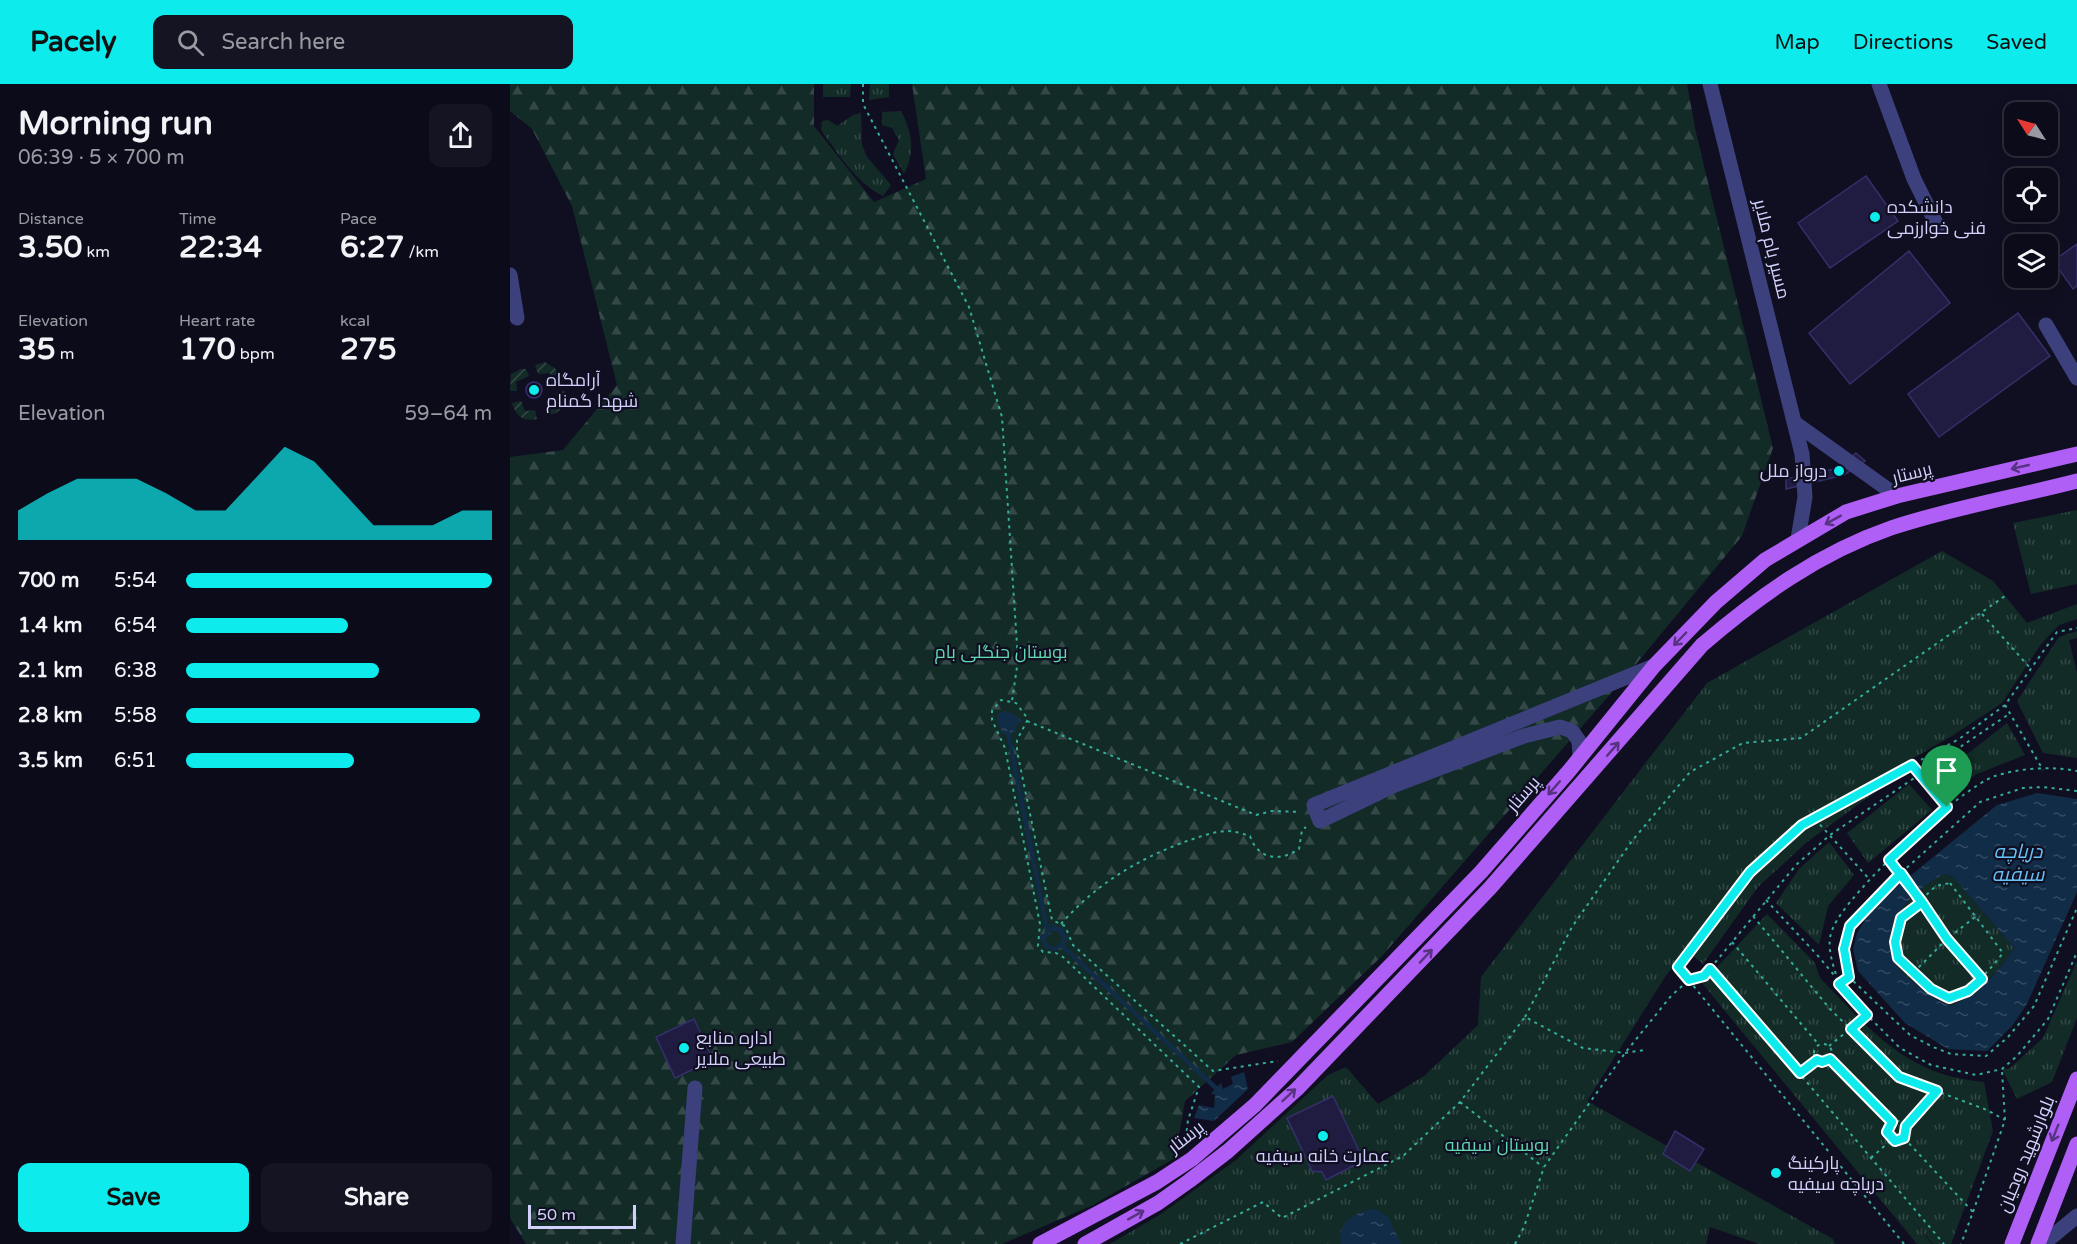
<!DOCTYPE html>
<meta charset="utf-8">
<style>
body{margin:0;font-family:"Varela Round",Cairo,sans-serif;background:#151422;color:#f1f3f6;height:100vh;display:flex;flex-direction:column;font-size:22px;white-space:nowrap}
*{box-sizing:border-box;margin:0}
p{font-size:20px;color:#9a9ba2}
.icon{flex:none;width:33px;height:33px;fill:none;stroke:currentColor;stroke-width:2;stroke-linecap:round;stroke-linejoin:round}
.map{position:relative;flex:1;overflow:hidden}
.side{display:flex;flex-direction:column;background:#0c0b19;width:510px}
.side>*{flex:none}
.needle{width:39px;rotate:306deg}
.fabs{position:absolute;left:1494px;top:18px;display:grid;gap:12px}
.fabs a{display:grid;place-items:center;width:54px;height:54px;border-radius:12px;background:#0c0b19;box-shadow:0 6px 24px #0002,0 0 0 2px #2c2b38;font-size:30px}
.scale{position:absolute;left:18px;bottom:15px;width:108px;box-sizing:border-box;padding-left:6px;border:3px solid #d2d1fc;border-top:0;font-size:16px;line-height:21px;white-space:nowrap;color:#d2d1fc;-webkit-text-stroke:4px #100f21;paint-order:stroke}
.pin{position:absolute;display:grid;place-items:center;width:51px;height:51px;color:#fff;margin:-62px -26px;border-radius:50% 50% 50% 0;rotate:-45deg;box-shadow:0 0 6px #0007}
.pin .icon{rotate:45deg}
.round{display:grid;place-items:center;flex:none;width:63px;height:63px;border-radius:12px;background:#151422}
.summary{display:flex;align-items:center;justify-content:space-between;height:102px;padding:0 18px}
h1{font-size:33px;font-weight:800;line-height:45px}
.figures{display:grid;grid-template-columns:repeat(3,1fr);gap:9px;height:102px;padding:6px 18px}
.figures div{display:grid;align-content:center}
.figures b{font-size:30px;font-weight:800}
.figures small{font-size:16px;font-weight:400}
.figures p{font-size:16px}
.chart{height:168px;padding:12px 18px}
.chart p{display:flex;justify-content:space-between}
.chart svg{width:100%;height:108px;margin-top:6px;fill:#0debec;opacity:.7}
.primary-button{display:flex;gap:12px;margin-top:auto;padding:12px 18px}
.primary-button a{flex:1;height:69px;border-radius:12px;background:#0debec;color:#111;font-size:24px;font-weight:800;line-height:69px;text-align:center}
.primary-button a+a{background:#151422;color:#f1f3f6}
ul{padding:0 18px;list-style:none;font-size:20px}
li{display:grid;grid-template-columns:96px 72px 1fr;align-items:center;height:45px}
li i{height:15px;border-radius:8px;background:#0debec}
header{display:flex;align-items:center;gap:36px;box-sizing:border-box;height:84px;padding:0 30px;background:#0debec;color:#111}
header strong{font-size:28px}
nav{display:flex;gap:33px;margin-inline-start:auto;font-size:21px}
.search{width:420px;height:54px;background:#151422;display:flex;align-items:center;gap:15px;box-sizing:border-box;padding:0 21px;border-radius:12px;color:#9a9ba2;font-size:22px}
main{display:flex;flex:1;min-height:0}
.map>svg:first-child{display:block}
.grass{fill:url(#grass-tufts)}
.forest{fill:url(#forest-firs)}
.garden{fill:url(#garden-furrows)}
.water{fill:url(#water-ripples);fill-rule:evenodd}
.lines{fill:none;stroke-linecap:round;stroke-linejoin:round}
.stream{stroke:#112c47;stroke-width:4.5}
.building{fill:#201c41;stroke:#352f6b;stroke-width:1.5}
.path{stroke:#35ad9a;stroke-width:2;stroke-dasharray:3 4.5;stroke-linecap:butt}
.minor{stroke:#3c407d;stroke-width:15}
.major{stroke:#af5ff6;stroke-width:15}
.oneway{stroke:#583381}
.route-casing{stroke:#fff;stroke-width:12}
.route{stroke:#0debec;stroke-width:8}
.poi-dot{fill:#0debec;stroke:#100f21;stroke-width:2}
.labels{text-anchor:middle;stroke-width:4.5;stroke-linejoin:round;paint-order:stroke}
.poi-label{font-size:18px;fill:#d2d1fc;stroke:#100f21;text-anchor:start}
.street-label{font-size:18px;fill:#d2d1fc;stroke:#100f21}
.park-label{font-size:18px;fill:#61d8af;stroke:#100f21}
.water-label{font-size:20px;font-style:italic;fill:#65c1f6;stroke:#100f21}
</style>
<header>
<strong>Pacely</strong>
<div class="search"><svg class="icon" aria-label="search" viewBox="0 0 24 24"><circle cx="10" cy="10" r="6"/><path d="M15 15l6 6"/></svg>Search here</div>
<nav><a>Map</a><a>Directions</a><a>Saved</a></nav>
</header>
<main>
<section class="side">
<div class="summary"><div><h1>Morning run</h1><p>06:39 · 5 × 700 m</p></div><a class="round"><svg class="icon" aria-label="share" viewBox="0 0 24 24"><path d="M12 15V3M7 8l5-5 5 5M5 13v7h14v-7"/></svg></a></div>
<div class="figures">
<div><p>Distance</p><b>3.50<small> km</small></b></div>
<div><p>Time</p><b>22:34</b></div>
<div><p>Pace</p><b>6:27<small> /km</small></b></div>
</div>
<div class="figures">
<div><p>Elevation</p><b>35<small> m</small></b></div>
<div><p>Heart rate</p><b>170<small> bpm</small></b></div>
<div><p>kcal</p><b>275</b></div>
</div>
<div class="chart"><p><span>Elevation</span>59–64 m</p>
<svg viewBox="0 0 160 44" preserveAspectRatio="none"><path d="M0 44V32L10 25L20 19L30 19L40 19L50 25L60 32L70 32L80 19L90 6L100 12L110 25L120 38L130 38L140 38L150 32L160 32V44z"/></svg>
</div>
<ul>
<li><b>700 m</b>5:54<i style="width:100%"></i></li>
<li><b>1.4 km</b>6:54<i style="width:53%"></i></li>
<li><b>2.1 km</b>6:38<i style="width:63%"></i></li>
<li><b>2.8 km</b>5:58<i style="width:96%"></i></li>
<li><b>3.5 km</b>6:51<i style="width:55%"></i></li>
</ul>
<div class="primary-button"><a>Save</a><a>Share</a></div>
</section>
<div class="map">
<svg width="1567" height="1160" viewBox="0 0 1567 1160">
<defs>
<pattern id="grass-tufts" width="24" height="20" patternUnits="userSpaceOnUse" patternTransform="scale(1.5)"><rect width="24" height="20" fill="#122b27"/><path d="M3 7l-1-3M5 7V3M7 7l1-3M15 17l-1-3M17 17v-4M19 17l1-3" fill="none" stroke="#344947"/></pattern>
<pattern id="forest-firs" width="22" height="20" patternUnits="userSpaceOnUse" patternTransform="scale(1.5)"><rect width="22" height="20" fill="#122b27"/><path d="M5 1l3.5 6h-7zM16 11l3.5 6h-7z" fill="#344947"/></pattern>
<pattern id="garden-furrows" width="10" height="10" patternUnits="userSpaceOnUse" patternTransform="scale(1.5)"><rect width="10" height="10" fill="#122b27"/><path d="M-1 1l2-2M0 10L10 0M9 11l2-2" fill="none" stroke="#344947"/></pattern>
<pattern id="water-ripples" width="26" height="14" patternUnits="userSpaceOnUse" patternTransform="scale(1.5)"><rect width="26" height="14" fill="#112c47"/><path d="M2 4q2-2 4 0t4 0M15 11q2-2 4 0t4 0" fill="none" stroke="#334a62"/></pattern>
</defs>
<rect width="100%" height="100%" fill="#100f21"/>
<path class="grass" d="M313,0H341L340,13H313Z
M360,0H379V13L359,16Z
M391,27C403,50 405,68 394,90L383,70L389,56L382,44L372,41V28Z
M351,29L352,61L357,73L381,101L373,112C346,99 328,69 311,46L312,37L318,36L327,42L343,31Z
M1567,426V500L1521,510L1503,439Z
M1432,467L1483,497L1517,539L1567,520V535L1549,541L1531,560L1492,619L1442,652L1289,740L1238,784L1155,893L1077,1017L1323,1155L1325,1160H1249L1200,1143L1196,1160H600L651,1130L726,1076L818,991L836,983L868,1020L914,992L968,941L971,893L1197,599Z
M1567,547V554L1559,556L1567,589V674L1533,669L1507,617L1549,553Z
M1497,639L1515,671L1467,690L1436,710L1421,687L1460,668Z
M1379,698L1297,758L1248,803L1193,880L1183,872L1243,793L1293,747Z
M1399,700L1422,726L1358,779L1337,749Z
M1319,758L1344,791L1318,822L1309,861L1266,819L1289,785Z
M1434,790L1443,793L1504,864C1487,890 1469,908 1441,922C1427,917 1418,909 1406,900C1401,895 1393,890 1389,885C1362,846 1401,807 1434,790Z
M1257,830L1305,879L1310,894C1362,947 1395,991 1474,998L1483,1047L1441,1160H1423L1399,1132L1422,1160H1407L1192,899Z
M1567,877V934L1542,998L1507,1015L1492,985H1499L1533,954Z"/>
<path class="forest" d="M0,0H304V42L364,118L416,95L402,0H1177L1186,49L1263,364L1232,452L1122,585L872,872L782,958L726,971L675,1017L665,1074L581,1122L492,1160H16L0,1134V373L53,366L107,301L62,122L22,45L0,27Z"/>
<path class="garden" d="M35,278L46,285L49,297L42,299L40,289L28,290L25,281Z
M11,285H16L19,292L6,298L7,307H0L1,290Z
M55,307C57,320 51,330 37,331L36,322L49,320L46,309Z
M11,317L15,327L25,326L27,335C13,338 6,332 2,319Z"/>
<path class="water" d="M494,627L504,630L513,638L507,639L505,649L493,650L487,637L488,630Z
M1527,709L1567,715V808L1517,920L1502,942L1477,967L1438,965L1395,939L1348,887L1343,865L1347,849L1361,826L1372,815L1487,721ZM1434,790L1443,793L1504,864C1487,890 1469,909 1441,922C1427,918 1418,909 1406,900C1401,895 1393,890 1389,885C1362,846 1401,807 1434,790Z
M734,988L738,1005L704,1037L684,1034L689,1021L704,1024L705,1011L701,1009L711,999L713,1005L723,1000L721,993Z
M866,1125L878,1133L891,1160H831C826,1138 847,1126 866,1125Z"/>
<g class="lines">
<path class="stream" d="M498,649L537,845
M551,861L544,865L536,862L532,853L537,851V845L541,846L544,842L546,846L552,845L551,850L556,853L551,861L706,1004"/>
</g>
<path class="building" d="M1356,92L1388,137L1320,184L1288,139Z
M1567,160V202L1563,205L1543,177Z
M1399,167L1440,219L1340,300L1299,249Z
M1508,229L1540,272L1429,353L1398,310Z
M16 306a8 8 0 1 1 16 0a8 8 0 1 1-16 0Z
M1346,369L1355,377L1334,391L1276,405V395L1329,384Z
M184,935L203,976L165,994L146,953Z
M823,1012L850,1069L846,1073L847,1080L816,1096L812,1088L802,1087L777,1034Z
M1165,1047L1194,1065L1180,1087L1153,1070Z"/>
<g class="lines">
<path class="path" d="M353,0V20L459,223L492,333L508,576L502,617
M1472,530L1521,585
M1495,621L1533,686
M517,637L746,731L762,727L790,728
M1402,681L1437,723
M1567,707L1533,703L1513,704L1470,718L1391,789L1340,842L1334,865L1339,893L1381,933L1400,951L1423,963L1441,970L1476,972L1498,953L1524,922L1567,824
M1305,735L1360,796
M1379,776L1437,855L1403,889
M1440,799L1493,869C1477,889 1464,904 1439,914L1421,905L1403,889L1388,874L1385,858L1391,834L1426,802Z
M1256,816L1309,873L1357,931L1390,964L1421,981L1466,991L1492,985L1507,972L1538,935L1567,868
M1243,832L1320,925L1389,993L1477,1026L1495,1036
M1465,833L1437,855L1472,895
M551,840C586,800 628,775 677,757C689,753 705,747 718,747C725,747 733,750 740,752C748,776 770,778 789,765L792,746L796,743
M1222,858L1309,961
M1200,884L1434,1160
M1328,897C1323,880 1315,861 1323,844C1337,809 1450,704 1485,692C1509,684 1543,682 1567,687
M1329,900L1339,893
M1015,933L1062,843L1122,757L1180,688L1233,659L1291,654L1495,512
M1304 969a9 9 0 1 1 18 0a9 9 0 1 1-18 0Z
M1319,962L1356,932
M1320,975L1382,1038
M1290,988L1307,976
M950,1018L1033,1083
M1377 1047a10 10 0 1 1 20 0a10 10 0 1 1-20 0Z
M1396,1042L1427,1007
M1394,1054L1463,1128L1451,1160
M675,1062L678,1036L689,1003L553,873L546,869L533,868L528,862L530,840L495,664L482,636V627L491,616L506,619L518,635L507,656V667L542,836L555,842L563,861L703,987L768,977
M1361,1074L1381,1056
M1463,1128L1495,1036L1492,987
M670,1160L753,1118L772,1134L893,1072L950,1018L1015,933L1073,964L1115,969L1134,966
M1005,1160L1014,1143L1034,1083L1115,969L1161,912L1179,896L1194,892L1286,781L1320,751L1499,630
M1394,1160L1168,883L1240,788L1266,764L1292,741L1449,655L1495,621L1547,548L1567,544"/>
<path class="minor" d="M1200,0L1292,370L1295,413L1288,455
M1369,0L1404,95L1428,143
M0,191L7,234
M1536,241L1567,294
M1285,339L1387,412
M1070,672L1069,657L1062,647L1050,643L1014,652L885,701L810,737L804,721L1144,582
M173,1160L185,1004
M1533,1160L1567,1132"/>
<path class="major" d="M530,1160L647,1098L682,1075L745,1021L971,788L1059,687L1144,582L1206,518L1255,476L1336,428L1387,412L1567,370
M575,1160L648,1119L679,1097L718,1067L787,1005L980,804L1192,561C1249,512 1309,469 1381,444C1441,424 1505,413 1567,397
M1502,1160L1567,995
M1528,1160L1567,1060"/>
</g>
<defs><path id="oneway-shaft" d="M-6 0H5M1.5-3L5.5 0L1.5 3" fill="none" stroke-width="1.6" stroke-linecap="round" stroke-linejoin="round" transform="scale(1.5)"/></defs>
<g class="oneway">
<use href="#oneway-shaft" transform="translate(1510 383) rotate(167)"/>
<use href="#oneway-shaft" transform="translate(1323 436) rotate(151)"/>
<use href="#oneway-shaft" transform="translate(1170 555) rotate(134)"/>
<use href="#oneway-shaft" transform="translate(1103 665) rotate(-49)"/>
<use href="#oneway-shaft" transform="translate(1044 704) rotate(131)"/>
<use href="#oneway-shaft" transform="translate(916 872) rotate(-47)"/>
<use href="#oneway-shaft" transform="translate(779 1011) rotate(-43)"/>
<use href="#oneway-shaft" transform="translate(1545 1049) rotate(112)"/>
<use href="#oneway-shaft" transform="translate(626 1131) rotate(-29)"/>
</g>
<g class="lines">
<defs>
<path id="route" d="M1437,723L1402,681L1292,741L1240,788L1168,883L1179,896L1194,892L1200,885L1290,989L1307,976L1312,978L1320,975L1382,1038L1377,1048L1385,1057L1394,1054L1396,1042L1427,1007L1389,993L1341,945L1357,931L1329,900L1339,893L1334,865L1340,842L1391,789L1409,815L1412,818L1437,855L1472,895L1458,907L1439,914L1421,905L1388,874L1385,858L1391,834L1412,818L1379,776L1437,723"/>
</defs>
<use href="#route" class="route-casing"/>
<use href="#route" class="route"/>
</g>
<g class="poi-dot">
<circle cx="1365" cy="133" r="6"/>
<circle cx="24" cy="306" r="6"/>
<circle cx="1329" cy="387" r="6"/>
<circle cx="174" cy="964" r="6"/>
<circle cx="813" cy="1052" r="6"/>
<circle cx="1266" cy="1089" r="6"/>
</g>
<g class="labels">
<g class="poi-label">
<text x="1377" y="129">دانشکده<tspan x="1377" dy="21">فنی خوارزمی</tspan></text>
<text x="36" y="302">آرامگاه<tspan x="36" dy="21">شهدا گمنام</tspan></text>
<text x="1317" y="393" text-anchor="end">درواز ملل</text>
<text x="186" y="960">اداره منابع<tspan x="186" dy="21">طبیعی ملایر</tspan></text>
<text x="813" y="1078" text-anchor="middle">عمارت خانه سیفیه</text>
<text x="1278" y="1085">پارکینگ<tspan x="1278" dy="21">دریاچه سیفیه</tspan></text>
</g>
<g class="street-label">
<text transform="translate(1262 165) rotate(76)" y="6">مسیر بام ملایر</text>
<text transform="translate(1402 389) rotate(-14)" y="6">پرستار</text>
<text transform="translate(1013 710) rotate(-49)" y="6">پرستار</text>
<text transform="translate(676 1053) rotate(-38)" y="6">پرستار</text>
<text transform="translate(1516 1070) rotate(-68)" y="6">بلوارشهید روحیان</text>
</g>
<g class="park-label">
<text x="491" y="574">بوستان جنگلی بام</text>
<text x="987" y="1067">بوستان سیفیه</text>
</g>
<g class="water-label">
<text x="1508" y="774">دریاچه<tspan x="1508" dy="23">سیفیه</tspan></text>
</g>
</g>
</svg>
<div class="fabs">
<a><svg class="needle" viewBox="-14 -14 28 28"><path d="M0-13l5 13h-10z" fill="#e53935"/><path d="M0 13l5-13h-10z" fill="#9a9ba2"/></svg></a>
<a><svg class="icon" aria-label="locate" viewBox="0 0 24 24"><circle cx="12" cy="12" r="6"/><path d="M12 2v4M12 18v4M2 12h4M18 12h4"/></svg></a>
<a><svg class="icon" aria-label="layers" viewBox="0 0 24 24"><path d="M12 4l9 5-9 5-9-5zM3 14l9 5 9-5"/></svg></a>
</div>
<div class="scale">50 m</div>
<div class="pin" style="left:1437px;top:723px;background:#1e9e55"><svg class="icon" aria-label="arrive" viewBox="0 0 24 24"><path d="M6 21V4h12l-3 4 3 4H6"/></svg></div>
</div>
</main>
